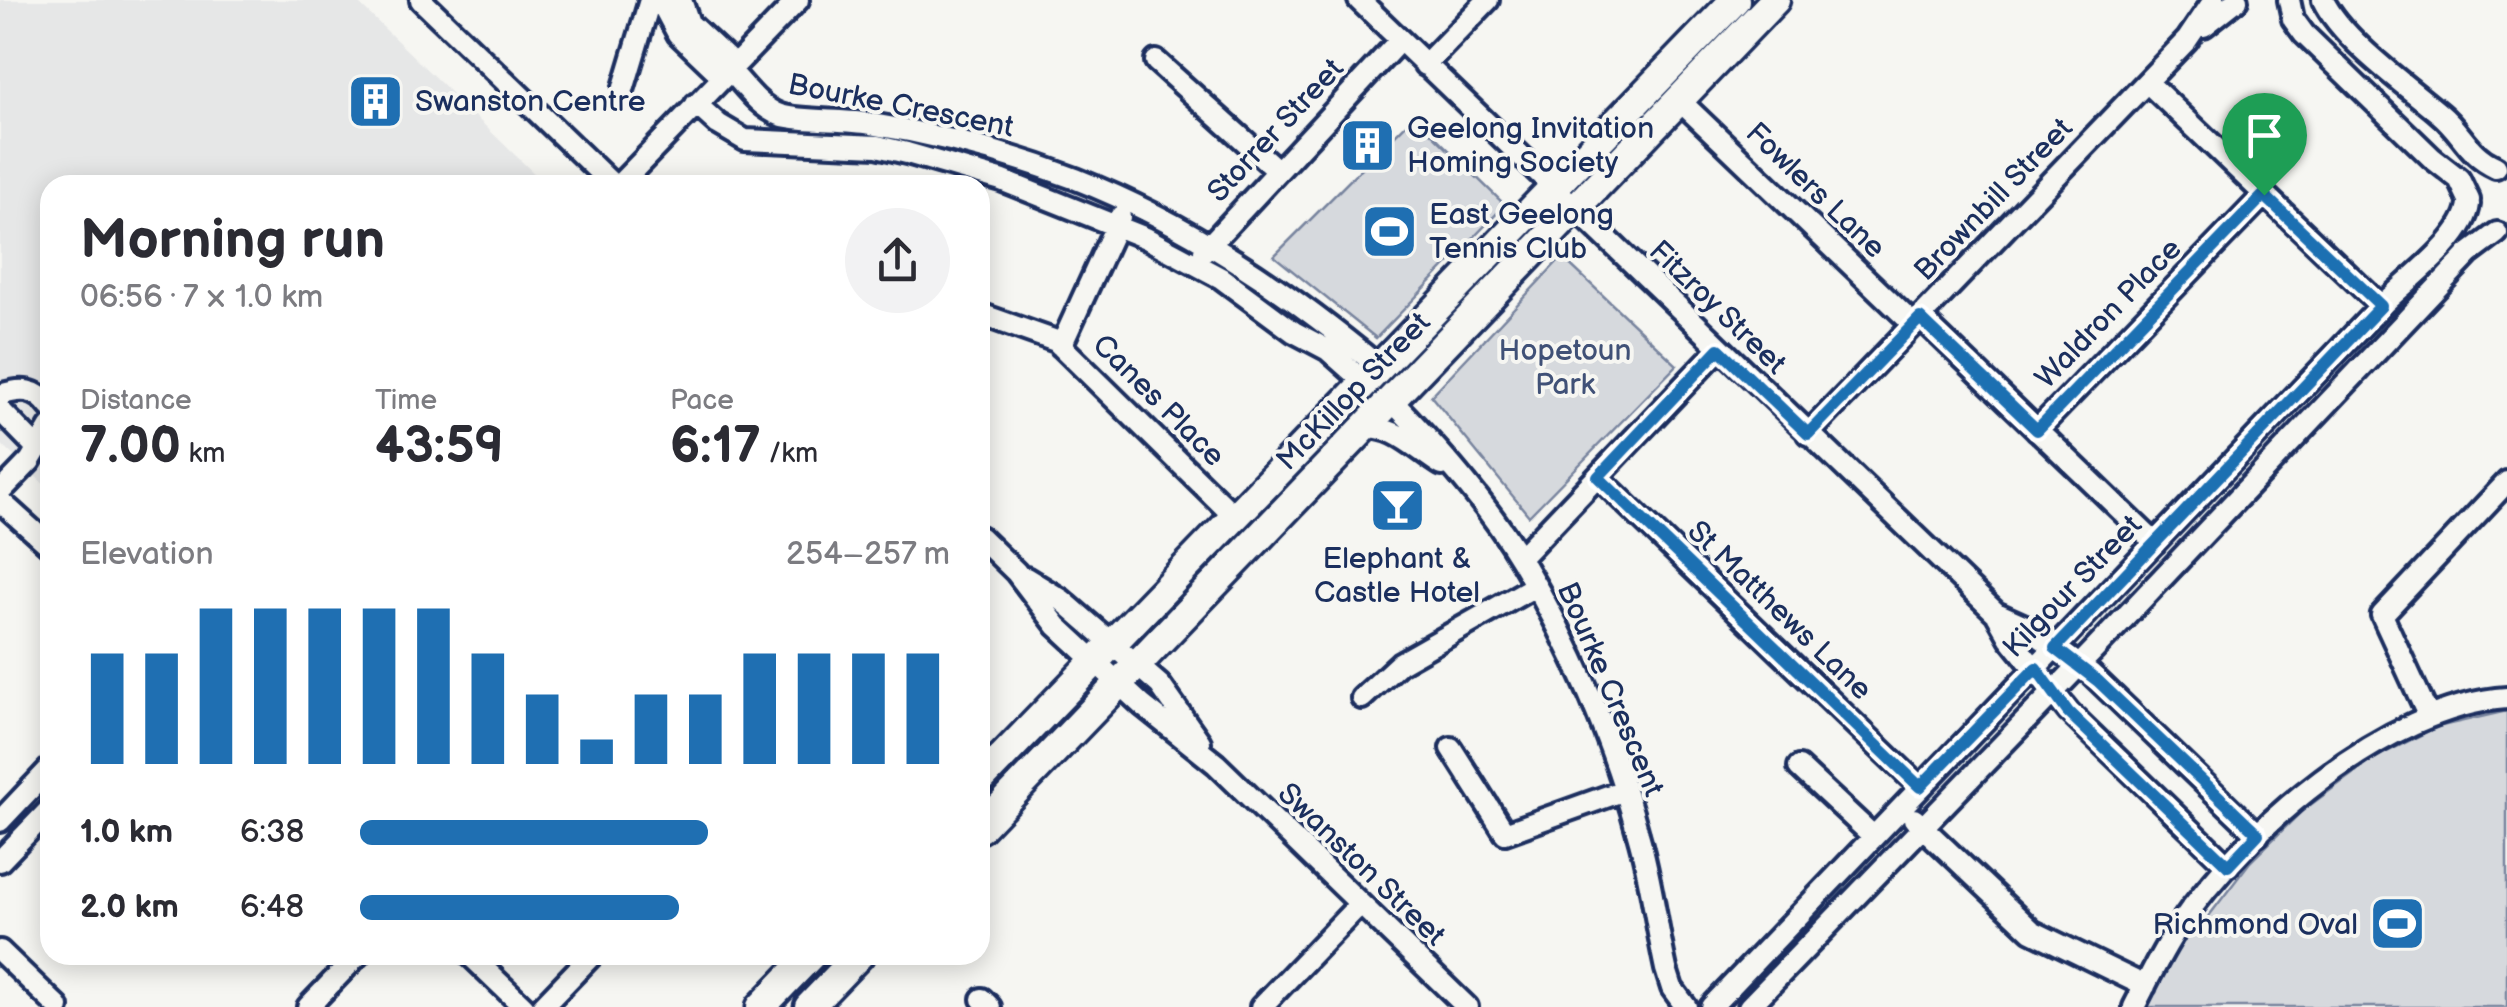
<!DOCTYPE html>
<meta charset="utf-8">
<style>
body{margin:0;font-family:"Balsamiq Sans",sans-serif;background:#f2f2f3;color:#2b2b33;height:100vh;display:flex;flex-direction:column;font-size:38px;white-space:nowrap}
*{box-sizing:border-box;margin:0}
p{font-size:32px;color:#7c7c81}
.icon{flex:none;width:55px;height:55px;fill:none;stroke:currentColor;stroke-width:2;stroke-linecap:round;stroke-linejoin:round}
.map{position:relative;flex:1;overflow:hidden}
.details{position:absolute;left:40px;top:175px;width:950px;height:790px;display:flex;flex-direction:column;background:#fff;border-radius:30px;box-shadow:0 5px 25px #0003}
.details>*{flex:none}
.pin{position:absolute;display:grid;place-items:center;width:85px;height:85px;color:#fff;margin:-102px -42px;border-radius:50% 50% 50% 0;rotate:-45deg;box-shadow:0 0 10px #0007}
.pin .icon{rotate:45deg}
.round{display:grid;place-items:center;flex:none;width:105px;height:105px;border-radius:52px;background:#f2f2f3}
.summary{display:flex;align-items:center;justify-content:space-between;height:170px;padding:0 40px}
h1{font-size:55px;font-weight:800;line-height:75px}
.metrics{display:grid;grid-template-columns:repeat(3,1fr);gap:15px;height:170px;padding:10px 40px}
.metrics div{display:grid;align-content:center}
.metrics b{font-size:50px;font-weight:800}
.metrics small{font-size:28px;font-weight:400}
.metrics p{font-size:28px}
.chart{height:280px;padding:20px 40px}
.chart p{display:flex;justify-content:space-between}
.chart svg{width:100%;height:180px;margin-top:10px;stroke:#1f6fb2;stroke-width:6}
ul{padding:0 40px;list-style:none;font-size:32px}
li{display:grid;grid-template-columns:160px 120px 1fr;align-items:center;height:75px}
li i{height:25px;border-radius:12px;background:#1f6fb2}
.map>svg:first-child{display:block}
.built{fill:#e6e7e7}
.green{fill:#d6d9dd;stroke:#78849e;stroke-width:2.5}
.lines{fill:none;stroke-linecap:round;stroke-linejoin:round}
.minor-casing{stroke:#1b2f5e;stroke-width:28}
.highway-casing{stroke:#1b2f5e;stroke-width:35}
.minor{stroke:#f6f6f2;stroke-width:20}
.highway{stroke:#f6f6f2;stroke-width:28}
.route-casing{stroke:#fff;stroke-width:20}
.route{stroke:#1f6fb2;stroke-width:12}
.labels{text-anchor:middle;stroke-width:8;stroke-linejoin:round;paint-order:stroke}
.poi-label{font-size:30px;fill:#1b2f5e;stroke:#f6f6f2;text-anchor:start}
.street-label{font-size:30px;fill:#1b2f5e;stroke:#f6f6f2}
.park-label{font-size:30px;fill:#405177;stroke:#f6f6f2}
</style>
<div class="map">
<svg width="2507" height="1007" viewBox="0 0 2507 1007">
<rect width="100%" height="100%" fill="#f6f6f2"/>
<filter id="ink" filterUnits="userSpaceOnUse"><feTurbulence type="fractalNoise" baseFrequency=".01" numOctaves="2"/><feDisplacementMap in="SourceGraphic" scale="20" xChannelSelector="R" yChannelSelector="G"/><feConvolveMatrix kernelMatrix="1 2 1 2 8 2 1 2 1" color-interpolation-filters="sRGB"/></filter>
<g filter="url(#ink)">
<path class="built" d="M0,0H355L546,185H50V490L0,443Z"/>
<path class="green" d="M1414,116L1505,205L1376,338L1274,256Z
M1562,257L1677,365L1529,516L1431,396Z
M2507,711V1007H2147L2182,939L2205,921L2250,862L2302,811L2373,759L2437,727Z"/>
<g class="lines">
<defs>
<path id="minor" d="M421,0L613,185
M660,0L678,34L723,77
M681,0L689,23L734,65
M1359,0L1996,613L2010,638L2069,712L2228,866
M2289,0L2293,19L2304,34L2432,158L2459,179L2469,200
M2323,0C2342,40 2406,85 2440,114C2463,133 2467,154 2496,167
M2204,26L2237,0
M1156,61L1277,170
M1425,65L1488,0
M730,70C744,85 760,108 780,115C801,122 845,119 871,124C941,135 1010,154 1076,179C1188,223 1285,289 1378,366
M2147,82L2381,306
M624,87L650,0
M1678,99L1913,324
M696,104L718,124L745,140L877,146L907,153L1001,180L1146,238L1221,278L1294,332L1328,350L1363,381
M619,185L798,0
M1204,251L1400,40
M980,314L1056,341L1234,516
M1920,317L2155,543
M1061,346L1120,217
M0,395C21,388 36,388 50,407
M1391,400C1435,445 1489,506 1521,560C1571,644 1613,740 1638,834C1651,878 1656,924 1666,969L1672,988L1686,1007
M0,410L38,449
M1363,428C1393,423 1417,450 1442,465
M2037,430L2264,195
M1808,434L2187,40L2214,0
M1598,477L1920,787
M0,492L30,461L50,427
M0,501L50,546
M980,537L1016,572L1057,626L1142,705L1216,764L1467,1007
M1520,558L1719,349
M1026,578L1062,600L1160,685L1200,742
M1996,613L2025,626L2090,673L2258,835
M1362,698L1400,663L1535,586
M2429,717L2382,615L2507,482
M1451,748L1505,833L1625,790
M1799,767L1873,836
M1914,819L2032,931L2145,986
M0,821L50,768
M0,861L50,809
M0,951L58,1007
M470,955L524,1007
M982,999L990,1007
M308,1007L358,955
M542,1007L592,955
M1261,1007L1360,904
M1711,1007L2381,306C2407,280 2465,239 2469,204
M1749,1007L2094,650L2469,254L2497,233
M2134,1007C2148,980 2161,952 2178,927C2244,830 2386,706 2507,698"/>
<path id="highway" d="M980,780L1735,0
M980,828L1775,0
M761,1007L811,955
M809,1007L859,955"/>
</defs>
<use href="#minor" class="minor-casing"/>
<use href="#highway" class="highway-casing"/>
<use href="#minor" class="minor"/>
<use href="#highway" class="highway"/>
</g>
</g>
<g class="lines" filter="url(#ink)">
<defs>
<path id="route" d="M2264,195L2381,306L2055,648L2098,681L2258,834L2228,866L2068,712L2036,668L1920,787L1598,477L1719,349L1808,434L1920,318L2037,430Z"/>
</defs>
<use href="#route" class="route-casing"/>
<use href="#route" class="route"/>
</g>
<defs>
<symbol id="building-square" viewBox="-11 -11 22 22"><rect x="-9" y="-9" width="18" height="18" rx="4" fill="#1f6fb2" stroke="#f6f6f2"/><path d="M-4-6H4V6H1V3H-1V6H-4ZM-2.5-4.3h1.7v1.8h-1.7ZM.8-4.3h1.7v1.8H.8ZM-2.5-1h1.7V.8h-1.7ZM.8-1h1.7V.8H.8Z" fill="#fff"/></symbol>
<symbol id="stadium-square" viewBox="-11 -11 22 22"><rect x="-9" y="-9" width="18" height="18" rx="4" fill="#1f6fb2" stroke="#f6f6f2"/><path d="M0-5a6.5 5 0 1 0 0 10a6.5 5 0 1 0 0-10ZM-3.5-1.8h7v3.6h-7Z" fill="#fff"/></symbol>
<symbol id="bar-square" viewBox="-11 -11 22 22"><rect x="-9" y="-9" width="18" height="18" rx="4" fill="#1f6fb2" stroke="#f6f6f2"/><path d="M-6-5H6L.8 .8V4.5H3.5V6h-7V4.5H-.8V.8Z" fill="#fff"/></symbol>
</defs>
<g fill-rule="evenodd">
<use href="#building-square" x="344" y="70" width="63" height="63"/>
<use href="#building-square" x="1336" y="114" width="63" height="63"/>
<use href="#stadium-square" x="1358" y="200" width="63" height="63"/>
<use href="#bar-square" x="1366" y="474" width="63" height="63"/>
<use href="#stadium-square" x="2366" y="892" width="63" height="63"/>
</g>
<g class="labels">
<g class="poi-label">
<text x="415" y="111">Swanston Centre</text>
<text x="1407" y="138">Geelong Invitation<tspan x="1407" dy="34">Homing Society</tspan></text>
<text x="1429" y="224">East Geelong<tspan x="1429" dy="34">Tennis Club</tspan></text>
<text x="1397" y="568" text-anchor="middle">Elephant &amp;<tspan x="1397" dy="34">Castle Hotel</tspan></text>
<text x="2358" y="934" text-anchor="end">Richmond Oval</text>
</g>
<g class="street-label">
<text transform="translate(901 105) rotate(11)" y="10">Bourke Crescent</text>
<text transform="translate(1275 130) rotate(-47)" y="10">Storrer Street</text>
<text transform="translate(1816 190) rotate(44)" y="10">Fowlers Lane</text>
<text transform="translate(1993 199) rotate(-46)" y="10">Brownbill Street</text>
<text transform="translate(1718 307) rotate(44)" y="10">Fitzroy Street</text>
<text transform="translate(2108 313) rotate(-46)" y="10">Waldron Place</text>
<text transform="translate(1353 391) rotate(-46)" y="10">McKillop Street</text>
<text transform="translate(1159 400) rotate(45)" y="10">Canes Place</text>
<text transform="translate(2072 586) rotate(-46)" y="10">Kilgour Street</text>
<text transform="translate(1780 610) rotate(44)" y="10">St Matthews Lane</text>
<text transform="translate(1611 689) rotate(67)" y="10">Bourke Crescent</text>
<text transform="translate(1362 864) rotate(44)" y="10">Swanston Street</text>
</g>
<g class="park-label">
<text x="1565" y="360">Hopetoun<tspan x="1565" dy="34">Park</tspan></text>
</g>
</g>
</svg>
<div class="pin" style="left:2264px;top:195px;background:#1e9e55"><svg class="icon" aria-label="arrive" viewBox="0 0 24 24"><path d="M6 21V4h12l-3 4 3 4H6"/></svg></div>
<section class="details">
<div class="summary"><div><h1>Morning run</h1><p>06:56 · 7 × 1.0 km</p></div><a class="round"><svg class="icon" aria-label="share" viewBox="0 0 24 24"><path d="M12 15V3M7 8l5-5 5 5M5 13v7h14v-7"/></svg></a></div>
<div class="metrics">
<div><p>Distance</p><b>7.00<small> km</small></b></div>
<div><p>Time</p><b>43:59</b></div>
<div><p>Pace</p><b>6:17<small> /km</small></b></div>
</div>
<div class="chart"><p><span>Elevation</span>254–257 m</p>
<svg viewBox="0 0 160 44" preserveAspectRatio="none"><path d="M5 44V17M15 44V17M25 44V6M35 44V6M45 44V6M55 44V6M65 44V6M75 44V17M85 44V27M95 44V38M105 44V27M115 44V27M125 44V17M135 44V17M145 44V17M155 44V17"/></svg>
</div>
<ul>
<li><b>1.0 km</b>6:38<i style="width:59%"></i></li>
<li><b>2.0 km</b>6:48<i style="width:54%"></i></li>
</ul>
</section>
</div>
